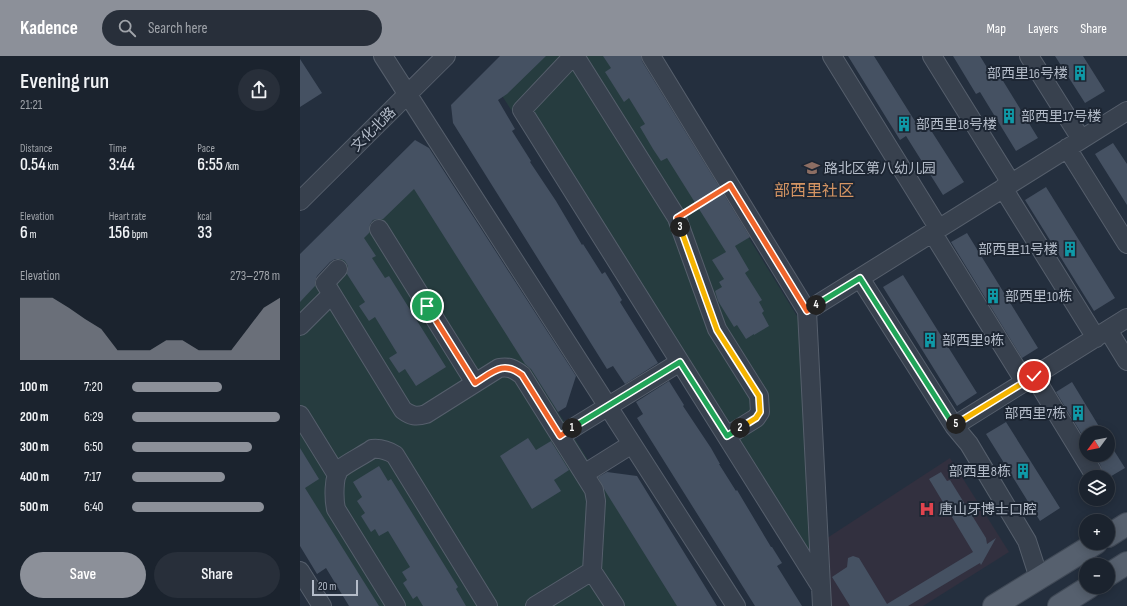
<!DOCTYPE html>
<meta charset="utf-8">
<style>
body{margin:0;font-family:"Sofia Sans Condensed","Noto Sans SC",sans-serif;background:#282f3a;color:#f1f3f6;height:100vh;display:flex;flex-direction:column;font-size:15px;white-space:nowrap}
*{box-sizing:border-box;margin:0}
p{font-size:13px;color:#a0a4aa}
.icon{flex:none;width:22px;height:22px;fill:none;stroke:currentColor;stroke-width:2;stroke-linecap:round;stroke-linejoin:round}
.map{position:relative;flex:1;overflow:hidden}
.drawer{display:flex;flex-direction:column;background:#1b232e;width:300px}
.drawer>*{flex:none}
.needle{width:26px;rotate:238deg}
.buttons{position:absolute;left:779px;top:370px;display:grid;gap:8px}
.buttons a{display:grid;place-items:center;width:36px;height:36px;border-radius:50%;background:#1b232e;box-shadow:0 2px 10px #0003,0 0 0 1px #39404a;font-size:20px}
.scale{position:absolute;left:12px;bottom:10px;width:46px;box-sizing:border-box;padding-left:4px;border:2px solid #b4bcc9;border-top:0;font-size:11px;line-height:14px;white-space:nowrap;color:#b4bcc9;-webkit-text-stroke:3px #1d2633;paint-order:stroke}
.pin{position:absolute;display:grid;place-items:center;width:34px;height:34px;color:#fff;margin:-17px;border:2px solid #fff;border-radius:50%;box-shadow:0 1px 4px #0007}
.km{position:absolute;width:20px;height:20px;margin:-10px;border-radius:50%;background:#222;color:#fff;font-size:11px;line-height:20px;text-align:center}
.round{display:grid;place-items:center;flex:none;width:42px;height:42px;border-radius:21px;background:#282f3a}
.summary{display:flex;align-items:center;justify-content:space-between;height:68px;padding:0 20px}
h1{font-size:22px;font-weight:600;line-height:30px}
.metrics{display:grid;grid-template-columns:repeat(3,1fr);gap:6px;height:68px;padding:4px 20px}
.metrics div{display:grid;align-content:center}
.metrics b{font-size:17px;font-weight:600}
.metrics small{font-size:11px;font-weight:400}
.metrics p{font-size:11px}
.chart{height:112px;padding:8px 20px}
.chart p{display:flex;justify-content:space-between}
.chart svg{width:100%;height:72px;margin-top:4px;fill:#8c9099;opacity:.7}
.cta{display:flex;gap:8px;margin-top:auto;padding:8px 20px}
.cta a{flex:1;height:46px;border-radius:24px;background:#8c9099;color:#fff;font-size:16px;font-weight:600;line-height:46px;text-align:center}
.cta a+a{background:#282f3a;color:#f1f3f6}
ul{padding:0 20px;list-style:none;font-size:13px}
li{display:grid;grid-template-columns:64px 48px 1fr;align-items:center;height:30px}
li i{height:10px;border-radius:5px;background:#8c9099}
header{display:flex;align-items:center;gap:24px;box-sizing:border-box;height:56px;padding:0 20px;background:#8c9099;color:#fff}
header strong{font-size:19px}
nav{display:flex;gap:22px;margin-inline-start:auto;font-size:14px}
.search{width:280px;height:36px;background:#282f3a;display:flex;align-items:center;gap:10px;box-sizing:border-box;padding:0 14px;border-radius:22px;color:#a0a4aa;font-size:15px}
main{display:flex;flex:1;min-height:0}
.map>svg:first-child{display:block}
.medical{fill:#32303f}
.green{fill:#263c3f}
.building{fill:#455162}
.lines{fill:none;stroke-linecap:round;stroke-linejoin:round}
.minor-casing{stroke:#565f6c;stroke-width:20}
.major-casing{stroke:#414a57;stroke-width:24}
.path{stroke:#44595c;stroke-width:2.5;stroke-dasharray:3 3;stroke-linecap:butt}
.minor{stroke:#38414e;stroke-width:18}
.major{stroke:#56606e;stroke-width:22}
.split-1-casing{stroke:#fff;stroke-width:8}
.split-2-casing{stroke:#fff;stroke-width:8}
.split-3-casing{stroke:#fff;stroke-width:8}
.split-4-casing{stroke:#fff;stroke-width:8}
.split-5-casing{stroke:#fff;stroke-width:8}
.split-6-casing{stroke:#fff;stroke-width:8}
.split-1{stroke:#f0652b;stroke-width:5}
.split-2{stroke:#22a559;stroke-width:5}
.split-3{stroke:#f5b400;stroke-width:5}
.split-4{stroke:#f0652b;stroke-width:5}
.split-5{stroke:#22a559;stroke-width:5}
.split-6{stroke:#f5b400;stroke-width:5}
.labels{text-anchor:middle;stroke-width:4;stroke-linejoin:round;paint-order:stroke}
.poi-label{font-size:14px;fill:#b4bcc9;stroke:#1d2633;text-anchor:start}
.street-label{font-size:14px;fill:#b4bcc9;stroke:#1d2633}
.quarter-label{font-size:16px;fill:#d59563;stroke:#1d2633}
</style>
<header>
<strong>Kadence</strong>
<div class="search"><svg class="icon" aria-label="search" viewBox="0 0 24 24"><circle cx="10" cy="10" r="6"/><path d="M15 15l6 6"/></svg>Search here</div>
<nav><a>Map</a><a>Layers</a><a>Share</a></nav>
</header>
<main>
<section class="drawer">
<div class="summary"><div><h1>Evening run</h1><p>21:21</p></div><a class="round"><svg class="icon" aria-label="share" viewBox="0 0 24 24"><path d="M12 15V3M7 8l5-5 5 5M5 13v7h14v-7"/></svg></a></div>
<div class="metrics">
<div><p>Distance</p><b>0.54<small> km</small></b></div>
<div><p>Time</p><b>3:44</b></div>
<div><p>Pace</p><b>6:55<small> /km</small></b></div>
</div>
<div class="metrics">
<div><p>Elevation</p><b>6<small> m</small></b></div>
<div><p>Heart rate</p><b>156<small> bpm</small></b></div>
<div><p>kcal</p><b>33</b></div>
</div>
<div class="chart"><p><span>Elevation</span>273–278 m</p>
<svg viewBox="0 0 160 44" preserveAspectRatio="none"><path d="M0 44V6L10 6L20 6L30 12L40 19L50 25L60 38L70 38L80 38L90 32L100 32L110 38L120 38L130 38L140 25L150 12L160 6V44z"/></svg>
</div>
<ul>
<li><b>100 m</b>7:20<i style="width:61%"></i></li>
<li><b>200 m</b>6:29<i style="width:100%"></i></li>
<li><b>300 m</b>6:50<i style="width:81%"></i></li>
<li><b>400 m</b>7:17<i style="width:63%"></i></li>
<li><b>500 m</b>6:40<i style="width:89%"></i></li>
</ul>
<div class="cta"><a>Save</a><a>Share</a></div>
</section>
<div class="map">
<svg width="827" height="550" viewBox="0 0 827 550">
<rect width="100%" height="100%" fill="#242f3e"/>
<path class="medical" d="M650,402L709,496L623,550H525L521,486Z"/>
<path class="green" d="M241,0H337L505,273L524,548L201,38Z
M113,123L379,550H52L0,466V241Z"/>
<path class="building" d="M200,0H246L207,38L198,44L215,73L212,75L231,105L230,106L256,145L282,189L283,188L302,218L305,216L322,244L320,246L358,307L325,328L313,310L307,313L153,67L151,49Z
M303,0H341L342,5L450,181L435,190L449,214L445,217L462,244L459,246L464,255L462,257L469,270L454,279V278L446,283L437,269L434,271L418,245L415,235L422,231L419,226L424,223L412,204L426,196L367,102L361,105L353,93L340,71L345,68L329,42L324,46L305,16L311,12Z
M548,0H574L618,70L625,65L664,126L643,139L606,80L600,84Z
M653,0H680L694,23L700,20L738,82L716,95L680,36L676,38Z
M755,0H783L805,35L785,47Z
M0,3L22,37L0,51Z
M115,84L129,92L276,320L266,351L258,356L231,313L225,308L114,133L83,163H78L73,164L70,168L69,177L64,182L76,200L72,202L85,222L89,220L146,311L116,330L105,313L99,317L89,302L97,297L75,261L69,265L59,250L65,246L47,218L48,210L45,205L41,203H35L30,206L17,220L15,226V230L0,246V198Z
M813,87L827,108V149L795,98Z
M746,131L815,242L794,255L725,144Z
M667,177L738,292L722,302L651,186Z
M603,219L677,337L657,350L583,231Z
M369,325L384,349L383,350L411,392L420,408H419L436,435L437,434L471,491H472L482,507L477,510L502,550H455L337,362L343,358L336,346Z
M772,326L803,377H786V385L756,336Z
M706,366L760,452L740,465L686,378Z
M228,382L236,394L251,385L269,414L254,424L261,435L232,453L200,400Z
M808,385L825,412L808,422V421H805L802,417L801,410L795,399H808Z
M0,392L19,423L5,432L79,550H49L26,512L17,518L0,490Z
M79,410L88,425L91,423L158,531L156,533L166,550H123L117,540L113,543L103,527L107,524L102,516L110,511L88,475L79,480L75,473L71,476L61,460L65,457L57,445L62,441L53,426Z
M307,416L337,420L417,550H377L304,433L298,421Z
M641,416L647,425L650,424L686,482L687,488L696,482L681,509L680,507L608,550H550L532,521L547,511L548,502L553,500L559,502L587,548L673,496L629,423Z"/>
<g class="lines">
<defs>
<path id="minor" d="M83,0L436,550
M273,0L222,54L521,531
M275,0L377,162L417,273L459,340L460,356L456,362L427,380
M351,0L507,255L827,55
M532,0L639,173
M632,0L711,127
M729,0L781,83
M767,92L827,188
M703,132L796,282
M0,145L146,0
M79,173L175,327
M632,176L725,326
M38,213L25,227L103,354C111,360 116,361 126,358L199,312C209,310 214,313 222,319L294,434L296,445L292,515
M560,222L654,370L669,388L727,485L739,522
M507,255L522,550
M0,270L32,238
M808,274L827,305
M734,320L792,415
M0,359L37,419
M654,370L827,262
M260,380L380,306
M284,418L332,388
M0,515L22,550
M96,550L36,453C34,444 33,420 40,413C49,406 62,400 72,393C81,392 87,394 95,399L188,550
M235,550L292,515L315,550"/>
<path id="major" d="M808,480L827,468
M808,519L827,507
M694,550L796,487
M759,550L789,531"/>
</defs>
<use href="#minor" class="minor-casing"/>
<use href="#major" class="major-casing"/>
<path class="path" d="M391,154L417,137"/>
<use href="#minor" class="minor"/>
<use href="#major" class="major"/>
</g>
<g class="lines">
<defs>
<path id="split-1" d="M127,250L175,327C193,316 203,304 222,319L260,380L272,372"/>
<path id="split-2" d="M272,372L380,306L427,380L440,372"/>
<path id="split-3" d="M380,171L417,274L459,340L460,356L456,362L440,372"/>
<path id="split-4" d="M380,171L377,162L430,129L507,255L516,249"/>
<path id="split-5" d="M516,249L560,222L654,370L656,368"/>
<path id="split-6" d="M656,368L734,320"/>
</defs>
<use href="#split-1" class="split-1-casing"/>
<use href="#split-2" class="split-2-casing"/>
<use href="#split-3" class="split-3-casing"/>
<use href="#split-4" class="split-4-casing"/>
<use href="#split-5" class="split-5-casing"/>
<use href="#split-6" class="split-6-casing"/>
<use href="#split-1" class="split-1"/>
<use href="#split-2" class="split-2"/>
<use href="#split-3" class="split-3"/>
<use href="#split-4" class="split-4"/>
<use href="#split-5" class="split-5"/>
<use href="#split-6" class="split-6"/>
</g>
<defs>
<symbol id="building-bare" viewBox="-9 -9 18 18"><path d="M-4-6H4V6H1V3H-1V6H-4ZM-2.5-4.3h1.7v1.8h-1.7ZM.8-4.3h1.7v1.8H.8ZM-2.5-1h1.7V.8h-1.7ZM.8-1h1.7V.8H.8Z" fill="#0f9aa8" stroke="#1d2633" stroke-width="2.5" paint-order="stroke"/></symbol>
<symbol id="school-bare" viewBox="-9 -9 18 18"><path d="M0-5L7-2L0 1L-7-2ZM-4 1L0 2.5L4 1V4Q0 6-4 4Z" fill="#8d6e63" stroke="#1d2633" stroke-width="2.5" paint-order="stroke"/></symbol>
<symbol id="hospital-bare" viewBox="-9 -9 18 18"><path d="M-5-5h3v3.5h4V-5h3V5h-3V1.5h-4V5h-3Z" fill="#e0444e" stroke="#1d2633" stroke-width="2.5" paint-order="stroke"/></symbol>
</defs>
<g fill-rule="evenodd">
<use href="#building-bare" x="769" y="6" width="22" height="22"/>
<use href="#building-bare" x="698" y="49" width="22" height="22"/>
<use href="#building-bare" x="593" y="57" width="22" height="22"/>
<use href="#school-bare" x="501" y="101" width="22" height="22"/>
<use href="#building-bare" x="759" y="182" width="22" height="22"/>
<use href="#building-bare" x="682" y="229" width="22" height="22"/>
<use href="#building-bare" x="619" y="273" width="22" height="22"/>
<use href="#building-bare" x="767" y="346" width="22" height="22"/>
<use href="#building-bare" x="712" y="404" width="22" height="22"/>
<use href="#hospital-bare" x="616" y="442" width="22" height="22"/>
</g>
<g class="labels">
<g class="poi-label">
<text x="768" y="22" text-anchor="end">部西里16号楼</text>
<text x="721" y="65">部西里17号楼</text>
<text x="616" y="73">部西里18号楼</text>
<text x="524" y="117">路北区第八幼儿园</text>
<text x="758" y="198" text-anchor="end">部西里11号楼</text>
<text x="705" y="245">部西里10栋</text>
<text x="642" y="289">部西里9栋</text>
<text x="766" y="362" text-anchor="end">部西里7栋</text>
<text x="711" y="420" text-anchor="end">部西里8栋</text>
<text x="639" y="458">唐山牙博士口腔</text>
</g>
<g class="street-label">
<text transform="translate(73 73) rotate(-45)" y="5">文化北路</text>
</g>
<g class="quarter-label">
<text x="514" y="140">部西里社区</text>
</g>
</g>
</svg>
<div class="buttons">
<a><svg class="needle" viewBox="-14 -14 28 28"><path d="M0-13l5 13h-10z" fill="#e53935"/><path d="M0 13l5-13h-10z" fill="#a0a4aa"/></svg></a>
<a><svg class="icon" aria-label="layers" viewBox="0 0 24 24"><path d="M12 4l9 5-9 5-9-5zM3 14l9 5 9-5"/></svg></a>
<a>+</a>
<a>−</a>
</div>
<div class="scale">20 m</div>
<div class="pin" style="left:127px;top:250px;background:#1e9e55"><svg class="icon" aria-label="arrive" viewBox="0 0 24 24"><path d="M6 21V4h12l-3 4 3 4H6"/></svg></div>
<div class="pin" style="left:734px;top:320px;background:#d93025"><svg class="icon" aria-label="check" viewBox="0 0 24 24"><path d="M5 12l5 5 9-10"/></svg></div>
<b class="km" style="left:272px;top:372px">1</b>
<b class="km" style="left:440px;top:372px">2</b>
<b class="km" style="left:380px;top:171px">3</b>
<b class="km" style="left:516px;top:249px">4</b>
<b class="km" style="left:656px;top:368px">5</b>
</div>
</main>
